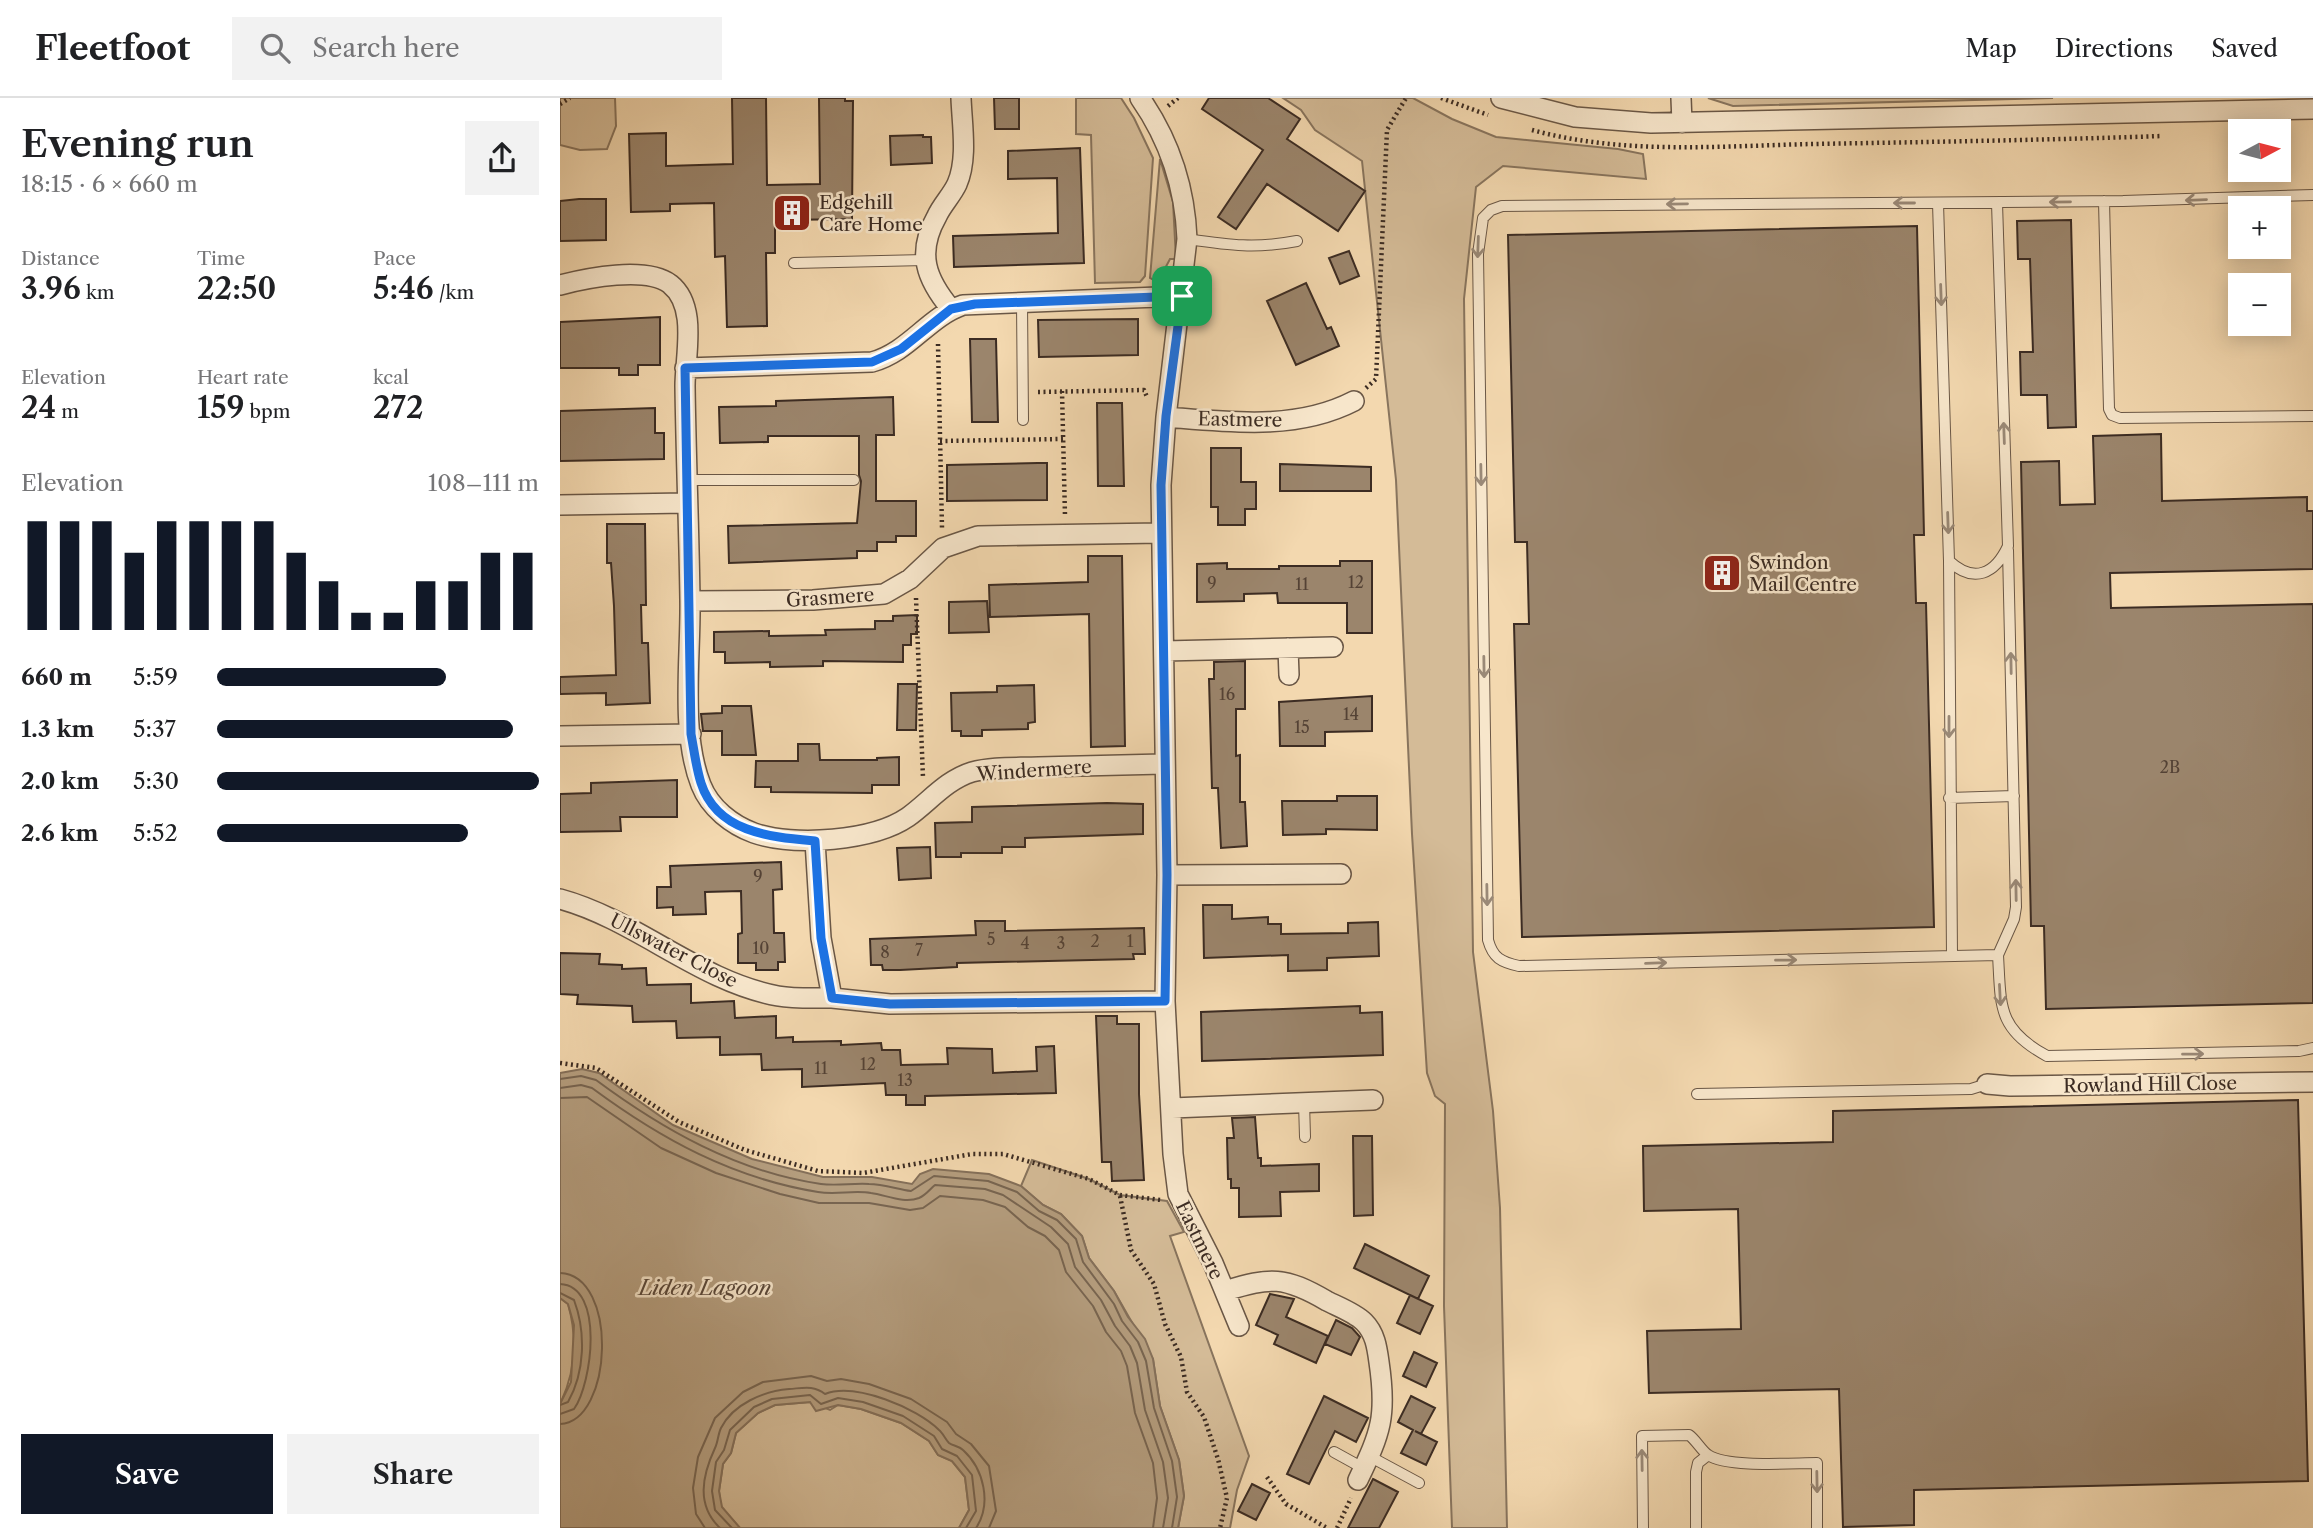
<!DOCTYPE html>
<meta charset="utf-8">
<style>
body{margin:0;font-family:"Libre Caslon Text",serif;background:#f2f2f2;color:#202124;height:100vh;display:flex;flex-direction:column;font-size:26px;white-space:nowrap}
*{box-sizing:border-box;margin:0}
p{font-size:23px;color:#757577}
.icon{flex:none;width:38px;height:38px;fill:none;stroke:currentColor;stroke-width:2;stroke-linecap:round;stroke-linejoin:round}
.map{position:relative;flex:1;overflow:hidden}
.side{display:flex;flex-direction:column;background:#fff;width:560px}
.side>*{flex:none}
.needle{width:46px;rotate:83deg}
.fabs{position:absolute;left:1668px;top:21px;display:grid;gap:14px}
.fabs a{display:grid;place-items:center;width:63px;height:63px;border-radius:0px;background:#fff;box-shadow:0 4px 18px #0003;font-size:35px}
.pin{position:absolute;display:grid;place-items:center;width:60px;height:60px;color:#fff;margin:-30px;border-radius:14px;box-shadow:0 4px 10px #0006}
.round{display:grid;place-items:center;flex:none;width:74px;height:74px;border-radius:0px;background:#f2f2f2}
.summary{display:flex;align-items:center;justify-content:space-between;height:119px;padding:0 21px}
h1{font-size:38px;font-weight:600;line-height:52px}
.figures{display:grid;grid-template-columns:repeat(3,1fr);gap:10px;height:119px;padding:7px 21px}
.figures div{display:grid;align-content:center}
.figures b{font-size:30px;font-weight:600}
.figures small{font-size:19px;font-weight:400}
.figures p{font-size:19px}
.chart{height:196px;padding:14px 21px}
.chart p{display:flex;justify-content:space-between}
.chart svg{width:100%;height:126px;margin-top:7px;stroke:#111827;stroke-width:6}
.button{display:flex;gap:14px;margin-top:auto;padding:14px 21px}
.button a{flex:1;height:80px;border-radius:0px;background:#111827;color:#fff;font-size:28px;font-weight:600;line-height:80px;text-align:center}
.button a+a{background:#f2f2f2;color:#202124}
ul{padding:0 21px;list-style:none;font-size:23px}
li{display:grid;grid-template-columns:112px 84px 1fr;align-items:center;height:52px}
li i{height:18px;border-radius:9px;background:#111827}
header{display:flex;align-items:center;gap:42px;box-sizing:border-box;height:98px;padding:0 35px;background:#fff;border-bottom:2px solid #e0e0e0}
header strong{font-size:33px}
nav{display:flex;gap:38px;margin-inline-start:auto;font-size:24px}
.search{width:490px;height:63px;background:#f2f2f2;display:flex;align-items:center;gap:18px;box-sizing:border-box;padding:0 24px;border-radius:0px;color:#757577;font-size:26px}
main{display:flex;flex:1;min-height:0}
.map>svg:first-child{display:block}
.green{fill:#d4bb97;stroke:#88745d;stroke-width:2}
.water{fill:#b59e7f;stroke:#85705a;stroke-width:2}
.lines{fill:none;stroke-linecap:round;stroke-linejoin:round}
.shore{stroke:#786551;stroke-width:2}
.building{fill:#9b856c;stroke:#3c2c23;stroke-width:2}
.service-casing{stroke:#6a5746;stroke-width:12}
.minor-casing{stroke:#6a5746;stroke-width:22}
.path{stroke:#3c2c23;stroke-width:4.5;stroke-dasharray:2 3.5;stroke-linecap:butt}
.service{stroke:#f7e6cb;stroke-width:10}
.minor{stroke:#f7e6cb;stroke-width:19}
.oneway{stroke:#9a8977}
.route-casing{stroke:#fff;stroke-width:14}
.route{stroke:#1a73e8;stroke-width:9}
.labels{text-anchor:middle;stroke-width:5;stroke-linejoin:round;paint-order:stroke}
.number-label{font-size:16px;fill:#544235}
.poi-label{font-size:19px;fill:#3c2c23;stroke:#f7e6cb;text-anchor:start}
.street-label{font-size:19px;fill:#3c2c23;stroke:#f7e6cb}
.water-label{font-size:21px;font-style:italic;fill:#5a483a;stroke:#f7e6cb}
</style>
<header>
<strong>Fleetfoot</strong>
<div class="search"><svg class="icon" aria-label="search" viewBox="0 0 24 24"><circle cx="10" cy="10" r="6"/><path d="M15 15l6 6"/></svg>Search here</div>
<nav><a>Map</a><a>Directions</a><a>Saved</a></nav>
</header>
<main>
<section class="side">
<div class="summary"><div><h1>Evening run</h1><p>18:15 · 6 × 660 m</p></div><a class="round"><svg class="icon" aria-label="share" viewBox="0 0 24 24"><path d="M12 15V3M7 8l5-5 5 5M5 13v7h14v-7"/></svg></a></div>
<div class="figures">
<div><p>Distance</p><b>3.96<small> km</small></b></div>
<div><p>Time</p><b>22:50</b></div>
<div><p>Pace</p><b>5:46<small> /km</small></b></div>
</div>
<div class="figures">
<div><p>Elevation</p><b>24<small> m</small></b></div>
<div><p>Heart rate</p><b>159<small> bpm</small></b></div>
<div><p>kcal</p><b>272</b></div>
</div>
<div class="chart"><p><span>Elevation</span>108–111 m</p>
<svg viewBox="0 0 160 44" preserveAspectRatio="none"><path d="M5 44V6M15 44V6M25 44V6M35 44V17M45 44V6M55 44V6M65 44V6M75 44V6M85 44V17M95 44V27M105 44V38M115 44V38M125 44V27M135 44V27M145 44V17M155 44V17"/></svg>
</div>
<ul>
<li><b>660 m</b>5:59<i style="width:71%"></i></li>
<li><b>1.3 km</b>5:37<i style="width:92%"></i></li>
<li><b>2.0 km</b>5:30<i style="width:100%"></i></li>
<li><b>2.6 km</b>5:52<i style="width:78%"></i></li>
</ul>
<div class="button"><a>Save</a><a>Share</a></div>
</section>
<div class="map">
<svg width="1753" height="1430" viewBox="0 0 1753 1430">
<rect width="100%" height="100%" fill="#f3d8af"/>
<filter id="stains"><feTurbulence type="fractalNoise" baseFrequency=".00286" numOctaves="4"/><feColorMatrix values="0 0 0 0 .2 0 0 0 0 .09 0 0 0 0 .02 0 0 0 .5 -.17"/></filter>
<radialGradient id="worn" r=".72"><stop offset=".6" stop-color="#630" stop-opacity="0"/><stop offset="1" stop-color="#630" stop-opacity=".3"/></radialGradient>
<path class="green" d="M0,0H55L56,28L47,51L20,52L0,47Z
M516,0H561L574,20L593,60L585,178L580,184L535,185L531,37L516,36Z
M723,0H853L892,21L936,39L1058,51L1083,56L1086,81L943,68L916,89L904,201L913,854L933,1013L940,1110L947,1430H892L884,1208L885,1006L875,998L867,975L852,736L836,382L802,63L755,32L741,12Z
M1148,0H1493L1173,8Z
M600,61L613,104L616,161H610L601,178L594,182L590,180Z
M472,1062L529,1081L560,1097L607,1103L624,1134L610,1138L689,1358L677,1392L670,1430H618L624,1398L619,1362L600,1308L593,1261L554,1193L529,1160L522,1138L501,1116L483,1107L461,1088Z
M0,1200L8,1206C18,1241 16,1273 0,1306Z
M251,1304L270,1312L278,1307L301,1311L341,1325L369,1343L378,1357L392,1363L405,1379L409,1412L399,1430H180L161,1409L159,1393L163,1366L171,1355L176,1335L198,1315L215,1307Z"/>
<path class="water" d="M22,971L39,975L113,1027L192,1061L263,1079H312L352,1086L360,1076L373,1071L429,1076L461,1088L483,1107L501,1116L522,1138L529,1160L554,1193L568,1219L585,1241L593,1261L600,1308L619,1362L624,1398L618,1430H399L409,1412L405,1379L392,1363L378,1357L369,1343L341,1325L301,1311L278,1307L256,1313L250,1304L215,1307L198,1315L176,1335L171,1355L163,1366L159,1393L162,1409L180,1430H0V1306L11,1284L14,1227L8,1206L0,1200V975Z"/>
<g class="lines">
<path class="shore" d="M0,981L21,978L36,982C102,1031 177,1074 261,1086C277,1088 293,1085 309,1086C323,1086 337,1091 351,1093L374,1078L428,1083L457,1094L479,1113L497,1122L516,1141L523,1164L554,1206L562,1223L578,1244L586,1263L594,1310L612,1363L617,1399L612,1430
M0,990L21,987L32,990C101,1041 172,1080 258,1094C276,1097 294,1092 311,1095C326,1097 344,1106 359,1100C366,1097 370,1091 375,1087L425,1091L443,1097L491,1129L508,1146L515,1169L541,1202L555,1228L570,1248L577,1265L585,1312L603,1364L608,1400L603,1430
M0,1000L27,999L101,1050L156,1075L220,1096L259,1105H309L350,1112L363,1110L380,1098L423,1102L445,1109L468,1129L485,1138L499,1152L506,1174L533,1208L546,1234L561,1253L567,1268L575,1315L593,1365L597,1400L593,1430
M0,1175C59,1177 53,1324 0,1326
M0,1186C45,1188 32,1286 14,1311L0,1316
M0,1195L14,1202C26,1234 25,1274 8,1304L0,1307
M145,1430L136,1416L133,1390L138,1359L155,1320L183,1294L203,1284L251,1278L267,1283L281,1281L309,1286L351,1301L387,1324L396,1336L411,1346L429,1368L436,1413L429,1430
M160,1430C136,1407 142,1378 155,1350C158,1344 158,1336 161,1330C173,1306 204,1293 229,1291C244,1290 253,1287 265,1296C295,1284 357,1310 379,1332C383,1335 385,1341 389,1345C393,1348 399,1348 403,1352C424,1371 432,1406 416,1430
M172,1430L155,1412L152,1393L156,1364L164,1352L170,1332L194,1309L212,1301L250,1297L261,1306L278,1300L303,1304L343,1318L374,1338L382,1351L397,1358L412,1377L416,1413L406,1430"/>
</g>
<path class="building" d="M172,0H206L207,87L260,86L259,0H285V3H293L292,121L224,122L225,127H215V155H206L207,228L167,229L165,158L155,159L154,105L110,106V113L71,114L69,36L106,35V68L173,66Z
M434,0H459V31H435Z
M649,0H708L740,21L727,41L805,93L778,133L707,86L676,131L658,119L703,52L642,11Z
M363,37V39H371L372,65L331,67L330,38Z
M520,50L524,165L394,169L393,138L498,135L497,80L448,81V53Z
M19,101H46V142L0,143V103Z
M1511,122L1516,329L1488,330L1487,297H1461L1460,254H1473L1470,161H1458L1457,123Z
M1357,128L1364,437H1354L1356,505H1366L1374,829L962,839L954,526H969L967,444H955L948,137Z
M789,153L799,178L780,186L769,160Z
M746,185L767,231L771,229L779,248L736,267L707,203Z
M100,219V267H78V277H59V270H0V224Z
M578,221V257L479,259L478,222Z
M410,241H436L438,324H412Z
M333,299L334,337H316V403H356V438H336V444H317V453H297V460L169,465L168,428L297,425L301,383L299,377V338H208V344L160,345L159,309L216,308V303Z
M537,305H562L564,388H538Z
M95,310V335H104V361L0,363V313Z
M1601,336L1602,403L1747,399V413H1753V471L1550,475L1551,510L1753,506V905L1486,911L1484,828H1471L1461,364L1499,363L1500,407L1535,406L1533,338Z
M651,350H681V384H696V411H685V427H658V409H651Z
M478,365H487V402L387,403V367Z
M720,366L811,369V393H720Z
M47,426H85L86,507H81L82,545H88L90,605L46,607V595L0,596V579L56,577L54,508L51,465H47Z
M528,458H562L565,648L531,649L529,516L430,519L429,487L528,484Z
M780,463H812V535H787V505H718L717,495L684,496V503L637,504V466L667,465V471H719V468H780Z
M427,503L429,534L389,535V504Z
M357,517V536H351V547H343V564L263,563V568L210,569V564L165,565V554H154V534L209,533V538L266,537L265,532L315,531V523H333V518Z
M685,563V611H676V658L680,657V704H685L687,748L661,750L658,690H652L649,581H654V564Z
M338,586H357L356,632H337Z
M474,587L475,624L468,625V631L422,632V638H401V633H392L391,595L437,594V588Z
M812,598V633L765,634V648H720L719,604Z
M162,608H191L196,657H162V633H143L141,616L162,615Z
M238,646H259L260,662H317V660L339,659V687H312V695L211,694V689H195L196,663H238Z
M117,682V719H60L61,733L0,734V696L31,695V685Z
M777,698H817V732L766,731V736L723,737L722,703H777Z
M547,705L583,706V736L465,740V749H442V755H401V759H376L375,725L412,724V709Z
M370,749L371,780L339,782L337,750Z
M221,764L222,791L213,792L214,835H224L225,864H218V872H196V865H178V836L182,835L181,793L145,794L146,816L113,817V809L97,810V789H111L110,768Z
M643,807H672V821L708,819V826H721V836L788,835V825L818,824L819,858L767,860V872L728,873V857L644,860Z
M415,823H445V833L584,830L585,856H573L574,861L397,865V869L340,872H323L322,867H311L310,841L416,837Z
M0,855L40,856L39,866L62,867V871L86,870L87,887L131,886V905L174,903L175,920L216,918V940L233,939V944L281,943V947L321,945L322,952H340L341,967L388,966L387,950L432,951L433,975L477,973L476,949L494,948L496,995L365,998V1007H346V997H326L325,985L242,989V971L202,972L201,956L160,957V939L117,940L116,923L73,924L72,908L17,906L18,897L0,896Z
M800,908V915L822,914L823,957L642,963L641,914Z
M536,918H557V926H579V996L584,1082L552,1083L551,1064H542Z
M1738,1002L1748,1383L1354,1392V1427L1283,1429L1279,1291L1089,1295L1087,1233L1181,1231L1178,1111L1084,1113L1083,1048L1273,1044V1013Z
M695,1019L698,1060H701V1068L759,1066V1093L720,1094L721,1118L679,1119V1090H671V1081H668L667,1040H674L672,1020Z
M793,1038H812L813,1117L794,1118Z
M805,1146L869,1178L858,1201L794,1170Z
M710,1196L734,1201L726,1219L768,1238L756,1265L714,1246L718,1237L696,1227Z
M850,1197L873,1208L860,1236L837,1225Z
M776,1222L792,1230L800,1239L791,1257L765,1246Z
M854,1254L877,1265L866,1289L843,1278Z
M764,1298L808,1320L796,1344L775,1333L749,1386L727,1376Z
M851,1298L875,1310L861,1336L855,1333L877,1344L866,1367L841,1355L853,1332L838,1324Z
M813,1381L838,1394L819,1430H788Z
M692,1386L710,1395L696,1422L678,1413Z"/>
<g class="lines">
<defs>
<path id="service" d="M1753,97L1563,103L942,108L931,112L923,120L918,156L928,842C933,860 941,864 959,868L1438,857C1441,908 1437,931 1487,958L1739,953L1753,950
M1544,103L1549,311L1552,317L1560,320L1753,318
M1378,105L1389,463C1414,486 1435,476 1448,448L1437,105
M627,141C669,147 695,151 737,143
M234,165L365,162
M462,204L463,322
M126,382H294
M1389,463L1392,858
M1389,700L1454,698
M1438,857L1454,821L1456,809L1448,452
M1137,996L1411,991L1427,986
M744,1004L745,1039
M774,1354L803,1370
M809,1358L859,1385
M1083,1430L1082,1338L1129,1337C1136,1342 1141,1352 1148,1357C1168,1370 1232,1365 1257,1365V1430
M1136,1430V1374L1138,1365L1148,1357"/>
<path id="minor" d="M580,0C610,43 625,89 627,141L606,319L601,387L607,777L605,903L613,1056L618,1096L653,1165L679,1228
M941,0L1015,19L1091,25L1753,11
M1121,0L1122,25
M0,187C27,180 86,168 110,186C138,208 125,257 125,288C126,360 129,431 130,502C131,559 120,634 141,687C150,710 172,727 194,735C234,749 313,743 348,719C369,704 386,682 412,674C433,668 457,670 479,669C521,668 562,667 603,666
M391,211C366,181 356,155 377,118C382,107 392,97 397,86C408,61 402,27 401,0
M125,270L312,264C349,254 368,219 403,207L622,198
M606,319C668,324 736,333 794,303
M0,407L126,405
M130,503L253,502L324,496L350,481L383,450L418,438L600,435
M728,550L729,577
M604,553L773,549
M0,638L131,636
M255,743L261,840L272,900L330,906L605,903
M607,777L781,776
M0,801C77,822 138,883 218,898C235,901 254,900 272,900
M1427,986L1450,988L1753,984
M612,1010L813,1002
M665,1193C711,1179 724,1178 767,1203C779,1209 795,1215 804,1224C815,1235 817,1249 819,1264C827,1318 821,1334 798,1382"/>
</defs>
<use href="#service" class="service-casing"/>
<use href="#minor" class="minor-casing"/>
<path class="path" d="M881,0L928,17
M0,6L10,0
M608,8L618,0
M972,32C1063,57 1159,48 1252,46C1369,44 1485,42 1602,38
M378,246L382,430
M806,290L816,281L827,32L846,0
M502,293L505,418
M478,294L584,292L587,299
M380,343L503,341
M356,500L363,680
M0,965L36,970L119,1024L185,1052L258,1073L303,1075L412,1056H443L529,1081L560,1097L601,1102
M560,1098L571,1152L594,1186L605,1226L621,1259L627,1294L644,1319L658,1361L667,1400L660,1430
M707,1379L726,1406L767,1430
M777,1430L791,1400"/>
<use href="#service" class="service"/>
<use href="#minor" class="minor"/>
</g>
<defs><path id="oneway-shaft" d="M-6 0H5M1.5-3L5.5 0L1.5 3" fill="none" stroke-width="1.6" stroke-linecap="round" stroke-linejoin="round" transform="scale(1.75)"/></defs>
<g class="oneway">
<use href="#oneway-shaft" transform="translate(1636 102) rotate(178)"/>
<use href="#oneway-shaft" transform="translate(1500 104) rotate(179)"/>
<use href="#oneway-shaft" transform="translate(1344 105) rotate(-180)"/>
<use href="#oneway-shaft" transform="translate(1117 106) rotate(179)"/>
<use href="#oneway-shaft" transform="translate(918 149) rotate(92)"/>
<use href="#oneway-shaft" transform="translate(1381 197) rotate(88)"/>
<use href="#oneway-shaft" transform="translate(1444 335) rotate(-92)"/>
<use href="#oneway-shaft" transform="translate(921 377) rotate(89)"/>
<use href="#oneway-shaft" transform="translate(1388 425) rotate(88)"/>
<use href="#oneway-shaft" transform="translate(1451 565) rotate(-91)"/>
<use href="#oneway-shaft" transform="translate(924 569) rotate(89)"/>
<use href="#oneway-shaft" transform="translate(1389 629) rotate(90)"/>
<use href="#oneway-shaft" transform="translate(1456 792) rotate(-91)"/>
<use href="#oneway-shaft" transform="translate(927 797) rotate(89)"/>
<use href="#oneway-shaft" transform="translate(1226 862) rotate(-1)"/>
<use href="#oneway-shaft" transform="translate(1096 865) rotate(-2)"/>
<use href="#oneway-shaft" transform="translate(1440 897) rotate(87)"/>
<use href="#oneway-shaft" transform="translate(1633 956) rotate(-1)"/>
<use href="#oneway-shaft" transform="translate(1082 1362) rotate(-91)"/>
<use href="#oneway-shaft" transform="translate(1257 1384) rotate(89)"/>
</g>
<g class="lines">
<defs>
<path id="route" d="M622,198L606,318L601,387L607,777L605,903L330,906L272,900L261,840L255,743C211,739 157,735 141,685C136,669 134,652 131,636L125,270L312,264L341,251L391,211L415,206Z"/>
</defs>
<use href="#route" class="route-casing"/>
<use href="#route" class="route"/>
</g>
<defs>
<symbol id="building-square" viewBox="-11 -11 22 22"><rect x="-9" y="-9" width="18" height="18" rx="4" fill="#8f2418" stroke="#f7e6cb"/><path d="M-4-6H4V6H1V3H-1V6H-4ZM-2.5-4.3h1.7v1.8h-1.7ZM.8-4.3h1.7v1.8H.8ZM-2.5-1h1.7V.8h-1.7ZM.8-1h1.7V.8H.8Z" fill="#fff"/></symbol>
</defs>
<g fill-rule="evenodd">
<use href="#building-square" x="210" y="93" width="44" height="44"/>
<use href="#building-square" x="1140" y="453" width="44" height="44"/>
</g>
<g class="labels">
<g class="number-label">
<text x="796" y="490">12</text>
<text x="652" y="491">9</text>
<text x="742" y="492">11</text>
<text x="667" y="602">16</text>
<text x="791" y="622">14</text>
<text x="742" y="635">15</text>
<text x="1610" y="675">2B</text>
<text x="198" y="784">9</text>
<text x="431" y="847">5</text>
<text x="535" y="849">2</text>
<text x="570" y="849">1</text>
<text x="465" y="851">4</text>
<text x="501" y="851">3</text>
<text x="201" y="856">10</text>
<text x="359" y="858">7</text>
<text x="325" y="860">8</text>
<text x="308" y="972">12</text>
<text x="261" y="976">11</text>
<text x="345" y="988">13</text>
</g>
<g class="poi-label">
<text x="259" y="111">Edgehill<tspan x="259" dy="22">Care Home</tspan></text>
<text x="1189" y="471">Swindon<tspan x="1189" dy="22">Mail Centre</tspan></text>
</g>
<g class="street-label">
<text transform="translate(680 321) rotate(1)" y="7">Eastmere</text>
<text transform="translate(270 499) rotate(-4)" y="7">Grasmere</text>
<text transform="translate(474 672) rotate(-4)" y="7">Windermere</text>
<text transform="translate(114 852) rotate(27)" y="7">Ullswater Close</text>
<text transform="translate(1590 986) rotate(-1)" y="7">Rowland Hill Close</text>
<text transform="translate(640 1142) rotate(64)" y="7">Eastmere</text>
</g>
<g class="water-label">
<text x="145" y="1197">Liden Lagoon</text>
</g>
</g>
<rect width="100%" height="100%" filter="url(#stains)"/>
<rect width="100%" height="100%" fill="url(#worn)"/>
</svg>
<div class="fabs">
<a><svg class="needle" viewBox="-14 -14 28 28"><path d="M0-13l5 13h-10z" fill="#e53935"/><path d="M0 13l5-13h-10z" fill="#757577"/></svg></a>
<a>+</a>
<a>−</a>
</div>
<div class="pin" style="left:622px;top:198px;background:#1e9e55"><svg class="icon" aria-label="arrive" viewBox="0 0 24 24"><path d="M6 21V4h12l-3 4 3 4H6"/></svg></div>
</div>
</main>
